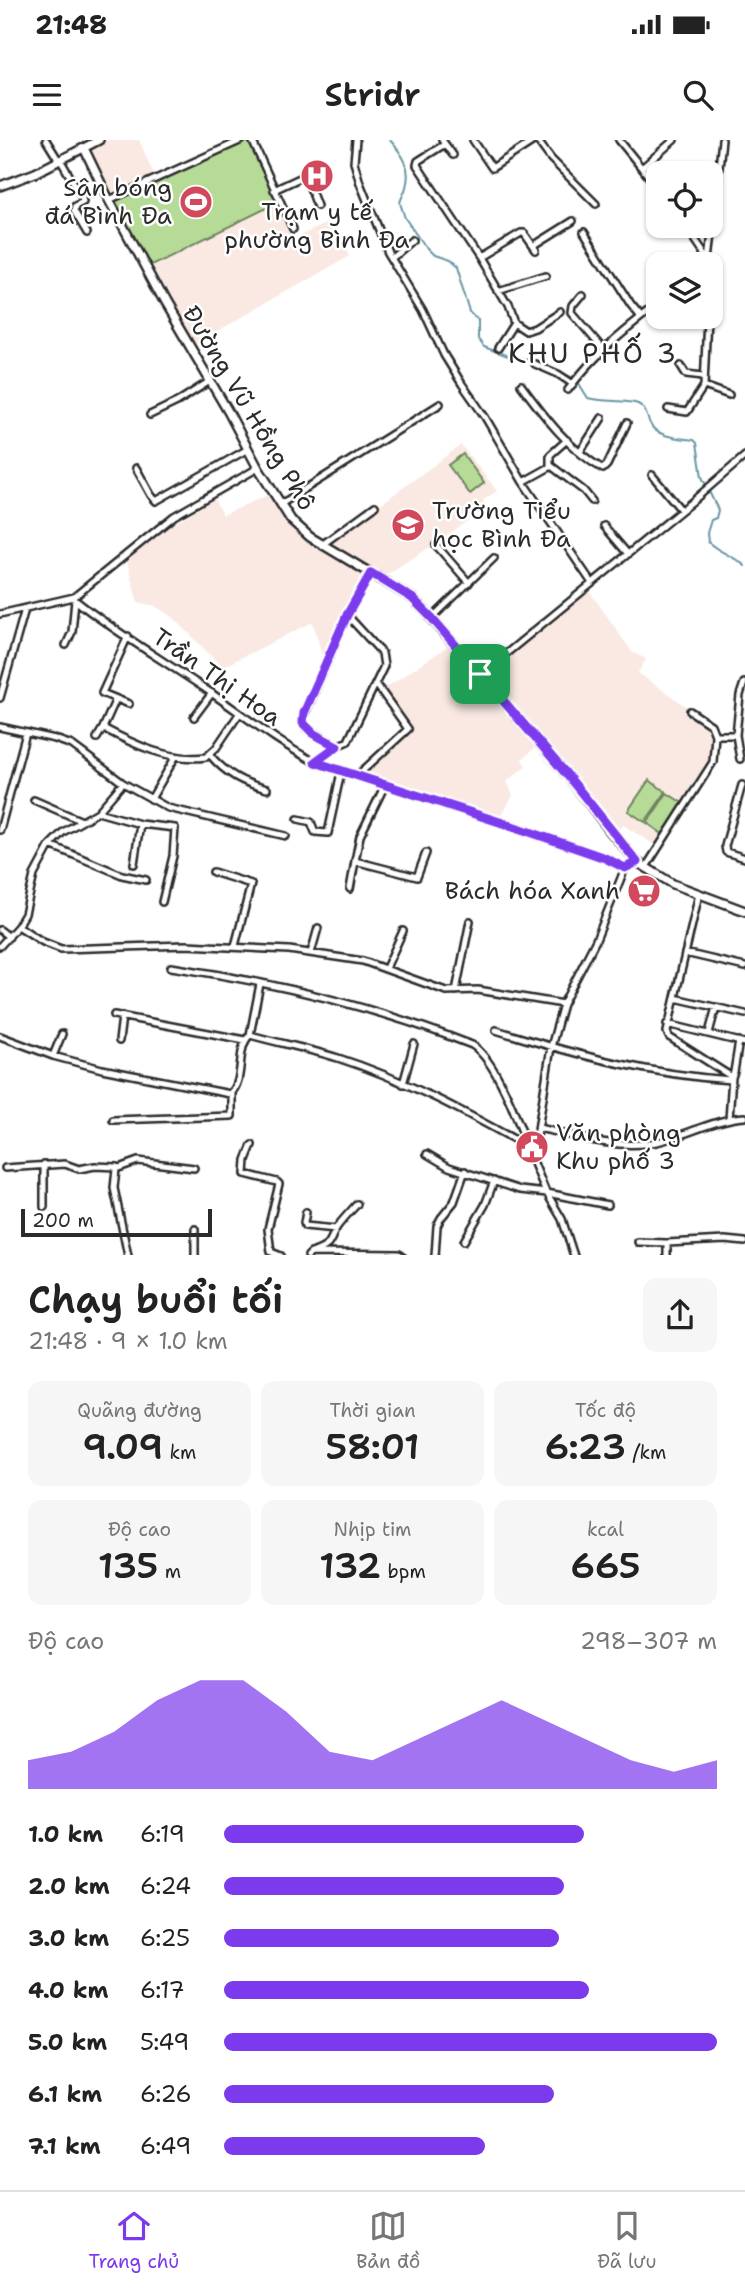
<!DOCTYPE html>
<html lang="vi">
<meta charset="utf-8">
<style>
body{margin:0;font-family:"Shantell Sans",sans-serif;background:#f6f6f6;color:#222;height:100vh;display:flex;flex-direction:column;font-size:26px;white-space:nowrap}
*{box-sizing:border-box;margin:0}
p{font-size:23px;color:#767676}
.icon{flex:none;width:38px;height:38px;fill:none;stroke:currentColor;stroke-width:2;stroke-linecap:round;stroke-linejoin:round}
.map{position:relative;height:1115px;overflow:hidden}
.side{display:flex;flex-direction:column;background:#fff;flex:1}
.side>*{flex:none}
.buttons{position:absolute;left:646px;top:21px;display:grid;gap:14px}
.buttons a{display:grid;place-items:center;width:77px;height:77px;border-radius:14px;background:#fff;box-shadow:0 2px 5px #0004;font-size:35px}
.scale{position:absolute;left:21px;bottom:18px;width:191px;box-sizing:border-box;padding-left:7px;border:4px solid #2b2b2b;border-top:0;font-size:19px;line-height:24px;white-space:nowrap;color:#2b2b2b;-webkit-text-stroke:5px #fff;paint-order:stroke}
.pin{position:absolute;display:grid;place-items:center;width:60px;height:60px;color:#fff;margin:-30px;border-radius:14px;box-shadow:0 4px 10px #0006}
.round{display:grid;place-items:center;flex:none;width:74px;height:74px;border-radius:14px;background:#f6f6f6}
.summary{display:flex;align-items:center;justify-content:space-between;height:119px;padding:0 28px}
h1{font-size:38px;font-weight:600;line-height:52px}
.metrics{display:grid;grid-template-columns:repeat(3,1fr);gap:10px;height:119px;padding:7px 28px}
.metrics div{display:grid;align-content:center;border-radius:14px;background:#f6f6f6;text-align:center}
.metrics b{font-size:35px;font-weight:600}
.metrics small{font-size:19px;font-weight:400}
.metrics p{font-size:19px}
.chart{height:196px;padding:14px 28px}
.chart p{display:flex;justify-content:space-between}
.chart svg{width:100%;height:126px;margin-top:7px;fill:#7c3aed;opacity:.7}
ul{padding:0 28px;list-style:none;font-size:23px}
li{display:grid;grid-template-columns:112px 84px 1fr;align-items:center;height:52px}
li i{height:18px;border-radius:9px;background:#7c3aed}
.status{display:flex;justify-content:space-between;align-items:center;height:49px;padding:0 35px;background:#fff;direction:ltr}
.status svg{height:19px;fill:currentColor}
header{display:flex;justify-content:space-between;align-items:center;height:91px;padding:0 28px;background:#fff;font-size:32px;font-weight:600}
.tab-bar{display:flex;justify-content:space-around;align-items:center;height:98px;border-top:2px solid #e0e0e0;background:#fff;font-size:19px;color:#767676}
.tab-bar a{display:grid;justify-items:center;gap:4px}
.tab-bar .on{color:#7c3aed}
.map>svg:first-child{display:block}
.built{fill:#f9e9e2}
.green{fill:#b5db97;stroke:#708361;stroke-width:2}
.lines{fill:none;stroke-linecap:round;stroke-linejoin:round}
.stream{stroke:#6996a4;stroke-width:2}
.street-casing{stroke:#2b2b2b;stroke-width:10}
.secondary-casing{stroke:#2b2b2b;stroke-width:12}
.street{stroke:#fff;stroke-width:5}
.secondary{stroke:#fff;stroke-width:7}
.route-casing{stroke:#fff;stroke-width:14}
.route{stroke:#7c3aed;stroke-width:9}
.labels{text-anchor:middle;stroke-width:5;stroke-linejoin:round;paint-order:stroke}
.poi-label{font-size:24px;fill:#2b2b2b;stroke:#fff;text-anchor:end}
.street-label{font-size:24px;fill:#2b2b2b;stroke:#fff}
.quarter-label{font-size:28px;letter-spacing:2px;fill:#2b2b2b;stroke:#fff}
</style>
<div class="status"><b>21:48</b><svg viewBox="0 0 49 12"><path d="M0 12V9h3v3zM5 12V6h3v6zM10 12V3h3v9zM15 12V0h3v12zM26 1h20v11H26zM47 4h2v5h-2z"/></svg></div>
<header><svg class="icon" aria-label="menu" viewBox="0 0 24 24"><path d="M4 6h16M4 12h16M4 18h16"/></svg>Stridr<svg class="icon" aria-label="search" viewBox="0 0 24 24"><circle cx="10" cy="10" r="6"/><path d="M15 15l6 6"/></svg></header>
<div class="map">
<svg width="745" height="1116" viewBox="0 0 745 1116">
<rect width="100%" height="100%" fill="#fff"/>
<filter id="ink" filterUnits="userSpaceOnUse"><feTurbulence type="fractalNoise" baseFrequency=".0143" numOctaves="2"/><feDisplacementMap in="SourceGraphic" scale="14" xChannelSelector="R" yChannelSelector="G"/><feConvolveMatrix kernelMatrix="1 2 1 2 8 2 1 2 1" color-interpolation-filters="sRGB"/></filter>
<g filter="url(#ink)">
<path class="built" d="M108,0H139L155,37L111,57L89,9Z
M277,63L295,98L332,81L350,116L193,205L148,126Z
M461,305L497,351L483,360L487,367L435,404L384,436L328,403Z
M270,354L296,391L307,399L366,435L345,474L324,523L313,482L222,527L172,476L153,465L138,463L126,419L170,386L214,359L223,375Z
M588,449L632,512L646,519L638,533L716,587L715,623L661,709L623,685L617,694L571,635L484,534Z
M450,505L537,606L522,619L526,626L507,641L513,656L498,679L359,633L409,594L412,589V585L384,549Z"/>
<path class="green" d="M247,0H250L277,63L148,126L114,61Z
M463,314L484,343L470,354L448,325Z
M649,640L666,652L645,682L628,671Z
M667,653L684,664L664,695L647,683Z"/>
<g class="lines">
<path class="stream" d="M390,0C402,14 412,26 406,47C405,53 401,57 400,63L405,78L426,109L433,116L448,121L456,128L470,173L478,181V199L484,207L511,217L538,221L573,238
M578,242L588,258C603,262 628,260 638,264C648,269 646,279 652,287C661,298 682,298 694,300L697,303L702,337L718,370L716,378L711,380L707,393L708,402C720,413 734,416 745,426"/>
<defs>
<path id="street" d="M46,0L59,21
M252,0L293,89
M356,0L354,22L360,43L388,112L423,170L444,215L462,244L485,277L523,342L592,443
M442,0L453,15
M473,0L492,28L535,0
M537,0L551,19L596,64
M619,0L658,48
M445,4L418,21L417,25L479,118L508,167L514,183L526,191L535,188L560,172
M61,21L82,57L83,62L75,66L74,71L87,93
M642,28L674,0
M274,50L304,36L306,37L317,66
M109,60L242,0
M686,86L709,120
M584,92L631,166L641,178
M533,106L573,81
M392,117L412,100
M479,118L521,93H524L536,110
M710,124L709,120L722,0
M498,151L546,136
M583,154L573,166L572,173L603,209
M707,177L704,246L729,255
M498,208L514,183
M535,224L558,234L573,244
M681,226L686,234L703,236
M521,245C544,276 569,310 603,329L607,325L627,283
M568,250C593,216 624,191 658,165
M668,269L687,272L704,246
M150,275L177,262L210,241
M580,312L602,278
M550,325L584,351L592,361
M136,328L151,355L156,361L248,309
M652,335L681,370
M523,342L550,327V315L567,300
M281,364L440,264
M604,386L627,413
M323,404L375,366
M436,405L469,443
M74,457L75,460C115,492 161,519 204,548C241,573 275,601 315,622L527,691L605,718L625,728
M0,474L74,457L174,376L258,328
M432,478L494,418
M128,496L102,553L129,564
M66,505L72,492L75,460
M480,535L694,360L745,316
M0,558L25,469
M690,571L711,585L715,595
M194,577L212,553
M0,587L55,599L72,605L123,643L168,668L286,696
M103,588L116,559
M736,595L740,619
M97,598L103,588C133,604 170,622 206,617L216,608L239,574
M337,606L306,588L303,579L347,475L371,433
M210,615C226,634 243,643 267,649
M315,622L337,606L348,601L384,526L382,513L347,475
M358,635L408,589L376,544
M385,645L360,696L355,721L417,737L426,713
M742,645L725,706L726,712L745,718
M151,659L176,616
M34,660L82,681
M98,672L140,684L175,688L173,716L162,762
M298,679L311,682L315,692L328,693L341,632
M0,690L26,593
M50,705L122,735L146,740
M134,724L140,684
M646,727L713,622L715,595H736L740,555L744,543
M213,732L251,744L235,806
M350,749L355,721
M699,754L667,892L669,897L732,937L729,979
M18,786L43,802L61,809L186,805L289,810L363,821L446,851L478,850L563,864
M0,790L9,797
M0,806L18,786L25,774L34,735L50,705L63,692L98,672L123,643
M311,813L318,788
M685,813L745,827
M171,827C273,842 376,867 472,905C498,921 522,992 533,1021
M386,828L403,791
M456,851L470,781
M675,858L745,874
M114,875L245,900
M667,884L745,903
M496,890C573,914 651,935 731,940
M709,893L716,867
M250,895C279,903 309,909 338,918C404,939 467,973 528,1007
M0,896L53,916L102,929L230,954C246,940 235,909 250,895L260,844
M119,901L122,876
M53,916L62,894
M732,937L734,932L739,901
M403,944L414,904
M113,980L232,976V953
M539,988C575,996 613,1009 651,1003C683,998 712,979 745,977
M252,1005L246,1020L245,1034L277,1042L279,1044L268,1089L271,1112L281,1116
M427,1014L449,1027L520,1050L547,1053L608,1065
M44,1024V1067
M5,1028L65,1024L79,1029L95,1026L117,1027
M306,1072L304,1083L305,1086L336,1089
M464,1101L485,1065L494,1041
M638,1102L667,1103
M314,1112C333,1105 328,1102 337,1087C343,1079 350,1072 357,1064
M128,1116L114,1048L116,1029L138,1021L194,1028
M195,1116V1089
M308,1116L311,1113L399,1114L402,1116
M435,1116L437,1086L441,1078L454,1062L465,1031
M574,1116L562,1079L545,1050L533,1021L551,907L563,864L596,800L625,728
M667,1116V1103L725,1100L745,1102"/>
<path id="secondary" d="M84,8L109,60L165,164L229,273L258,328L291,380L310,397L412,458L427,473L568,636L611,692L637,722L673,744L745,771
M0,46L35,33L99,0"/>
</defs>
<use href="#street" class="street-casing"/>
<use href="#secondary" class="secondary-casing"/>
<use href="#street" class="street"/>
<use href="#secondary" class="secondary"/>
</g>
</g>
<g class="lines" filter="url(#ink)">
<defs>
<path id="route" d="M371,433L412,458L432,478L568,636L637,722L625,728L605,718L527,691L315,622L337,606L314,594L303,583L304,573L347,475Z"/>
</defs>
<use href="#route" class="route-casing"/>
<use href="#route" class="route"/>
</g>
<defs>
<symbol id="hospital-disc" viewBox="-11 -11 22 22"><circle r="9.5" fill="#d1495b" stroke="#fff"/><path d="M-5-5h3v3.5h4V-5h3V5h-3V1.5h-4V5h-3Z" fill="#fff"/></symbol>
<symbol id="stadium-disc" viewBox="-11 -11 22 22"><circle r="9.5" fill="#d1495b" stroke="#fff"/><path d="M0-5a6.5 5 0 1 0 0 10a6.5 5 0 1 0 0-10ZM-3.5-1.8h7v3.6h-7Z" fill="#fff"/></symbol>
<symbol id="school-disc" viewBox="-11 -11 22 22"><circle r="9.5" fill="#d1495b" stroke="#fff"/><path d="M0-5L7-2L0 1L-7-2ZM-4 1L0 2.5L4 1V4Q0 6-4 4Z" fill="#fff"/></symbol>
<symbol id="supermarket-disc" viewBox="-11 -11 22 22"><circle r="9.5" fill="#d1495b" stroke="#fff"/><path d="M-6-5.5h2.5l.6 2H6L4.5 2H-2.5L-4.4-4H-6ZM-1.5 3.2a1.3 1.3 0 1 0 .1 0ZM3 3.2a1.3 1.3 0 1 0 .1 0Z" fill="#fff"/></symbol>
<symbol id="civic-disc" viewBox="-11 -11 22 22"><circle r="9.5" fill="#d1495b" stroke="#fff"/><path d="M-.6-6.5H3V-4.5H.6V-3L4-1V1h2V6H-6V1h2V-1L-.6-3ZM-1.2 2.5V6h2.4V2.5Z" fill="#fff"/></symbol>
</defs>
<g fill-rule="evenodd">
<use href="#hospital-disc" x="298" y="17" width="38" height="38"/>
<use href="#stadium-disc" x="177" y="43" width="38" height="38"/>
<use href="#school-disc" x="389" y="366" width="38" height="38"/>
<use href="#supermarket-disc" x="625" y="732" width="38" height="38"/>
<use href="#civic-disc" x="513" y="988" width="38" height="38"/>
</g>
<g class="labels">
<g class="poi-label">
<text x="172" y="56">Sân bóng<tspan x="172" dy="28">đá Bình Đa</tspan></text>
<text x="317" y="80" text-anchor="middle">Trạm y tế<tspan x="317" dy="28">phường Bình Đa</tspan></text>
<text x="432" y="379" text-anchor="start">Trường Tiểu<tspan x="432" dy="28">học Bình Đa</tspan></text>
<text x="620" y="759">Bách hóa Xanh</text>
<text x="556" y="1001" text-anchor="start">Văn phòng<tspan x="556" dy="28">Khu phố 3</tspan></text>
</g>
<g class="street-label">
<text transform="translate(249 268) rotate(59)" y="8">Đường Vũ Hồng Phô</text>
<text transform="translate(217 537) rotate(35)" y="8">Trần Thị Hoa</text>
</g>
<g class="quarter-label">
<text x="593" y="223">KHU PHỐ 3</text>
</g>
</g>
</svg>
<div class="buttons">
<a><svg class="icon" aria-label="locate" viewBox="0 0 24 24"><circle cx="12" cy="12" r="6"/><path d="M12 2v4M12 18v4M2 12h4M18 12h4"/></svg></a>
<a><svg class="icon" aria-label="layers" viewBox="0 0 24 24"><path d="M12 4l9 5-9 5-9-5zM3 14l9 5 9-5"/></svg></a>
</div>
<div class="scale">200 m</div>
<div class="pin" style="left:480px;top:534px;background:#1e9e55"><svg class="icon" aria-label="arrive" viewBox="0 0 24 24"><path d="M6 21V4h12l-3 4 3 4H6"/></svg></div>
</div>
<section class="side">
<div class="summary"><div><h1>Chạy buổi tối</h1><p>21:48 · 9 × 1.0 km</p></div><a class="round"><svg class="icon" aria-label="share" viewBox="0 0 24 24"><path d="M12 15V3M7 8l5-5 5 5M5 13v7h14v-7"/></svg></a></div>
<div class="metrics">
<div><p>Quãng đường</p><b>9.09<small> km</small></b></div>
<div><p>Thời gian</p><b>58:01</b></div>
<div><p>Tốc độ</p><b>6:23<small> /km</small></b></div>
</div>
<div class="metrics">
<div><p>Độ cao</p><b>135<small> m</small></b></div>
<div><p>Nhịp tim</p><b>132<small> bpm</small></b></div>
<div><p>kcal</p><b>665</b></div>
</div>
<div class="chart"><p><span>Độ cao</span>298–307 m</p>
<svg viewBox="0 0 160 44" preserveAspectRatio="none"><path d="M0 44V34L10 31L20 24L30 13L40 6L50 6L60 17L70 31L80 34L90 27L100 20L110 13L120 20L130 27L140 34L150 38L160 34V44z"/></svg>
</div>
<ul>
<li><b>1.0 km</b>6:19<i style="width:73%"></i></li>
<li><b>2.0 km</b>6:24<i style="width:69%"></i></li>
<li><b>3.0 km</b>6:25<i style="width:68%"></i></li>
<li><b>4.0 km</b>6:17<i style="width:74%"></i></li>
<li><b>5.0 km</b>5:49<i style="width:100%"></i></li>
<li><b>6.1 km</b>6:26<i style="width:67%"></i></li>
<li><b>7.1 km</b>6:49<i style="width:53%"></i></li>
</ul>
</section>
<nav class="tab-bar">
<a class="on"><svg class="icon" aria-label="home" viewBox="0 0 24 24"><path d="M3 11l9-7 9 7M6 9v11h12V9"/></svg>Trang chủ</a>
<a><svg class="icon" aria-label="map" viewBox="0 0 24 24"><path d="M3 6l6-2 6 2 6-2v14l-6 2-6-2-6 2zM9 4v14M15 6v14"/></svg>Bản đồ</a>
<a><svg class="icon" aria-label="saved" viewBox="0 0 24 24"><path d="M7 4h10v16l-5-4-5 4z"/></svg>Đã lưu</a>
</nav>
